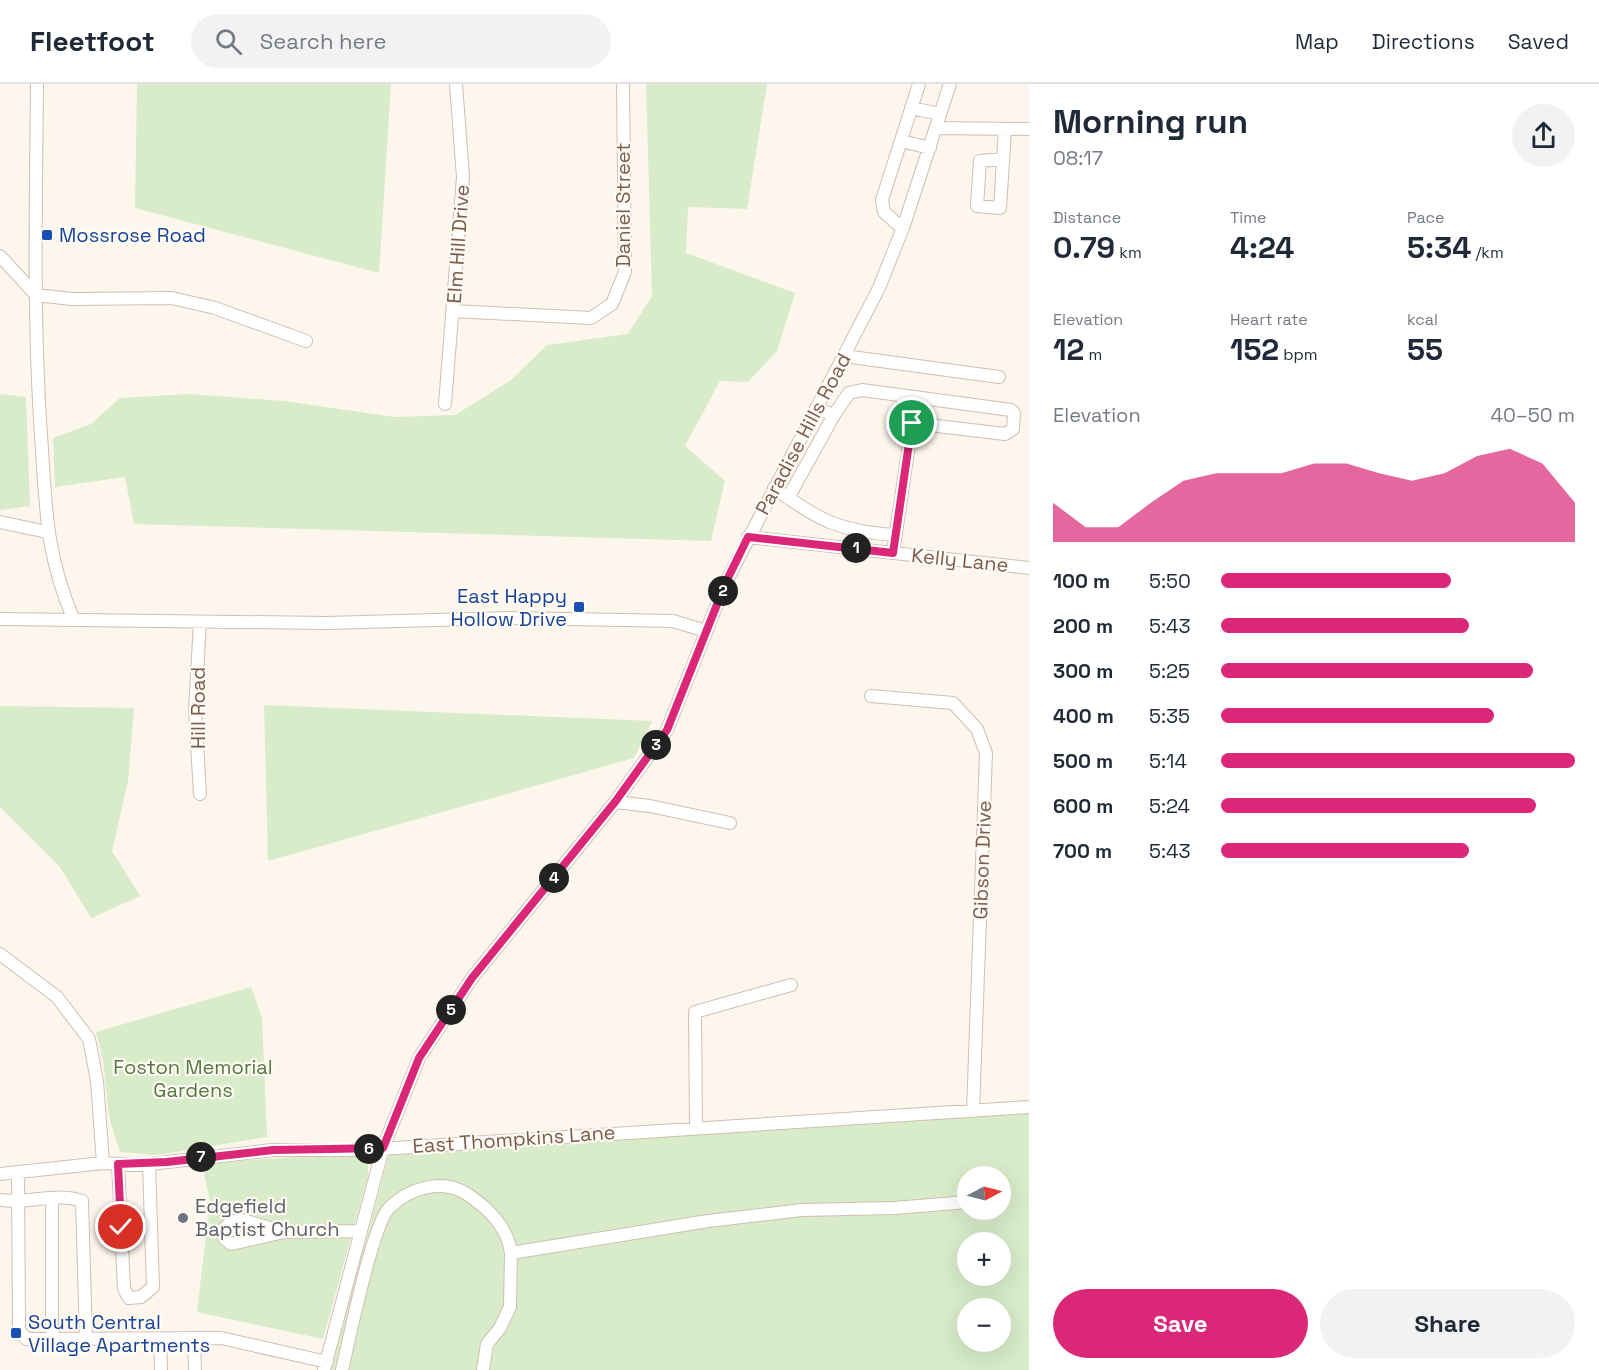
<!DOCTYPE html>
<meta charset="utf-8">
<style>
body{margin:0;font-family:"Space Grotesk",sans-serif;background:#f2f2f3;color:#1f2937;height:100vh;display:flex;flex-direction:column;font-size:22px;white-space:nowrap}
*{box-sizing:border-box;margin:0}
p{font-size:20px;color:#747a83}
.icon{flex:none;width:33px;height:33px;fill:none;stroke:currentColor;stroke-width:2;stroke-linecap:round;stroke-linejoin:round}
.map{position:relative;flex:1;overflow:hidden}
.drawer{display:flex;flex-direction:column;background:#fff;width:570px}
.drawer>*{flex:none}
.needle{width:39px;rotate:83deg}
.buttons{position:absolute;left:957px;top:1082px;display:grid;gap:12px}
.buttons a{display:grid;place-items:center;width:54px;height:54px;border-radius:50%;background:#fff;box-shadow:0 6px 24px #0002;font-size:30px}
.pin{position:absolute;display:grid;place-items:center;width:51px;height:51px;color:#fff;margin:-26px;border:3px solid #fff;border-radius:50%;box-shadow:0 2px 6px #0007}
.km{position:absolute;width:30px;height:30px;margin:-15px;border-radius:50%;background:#222;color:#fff;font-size:16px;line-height:30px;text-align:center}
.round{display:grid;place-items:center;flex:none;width:63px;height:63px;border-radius:32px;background:#f2f2f3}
.headline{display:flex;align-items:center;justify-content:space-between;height:102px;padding:0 24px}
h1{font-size:33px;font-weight:700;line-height:45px}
.metrics{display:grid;grid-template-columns:repeat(3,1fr);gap:9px;height:102px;padding:6px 24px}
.metrics div{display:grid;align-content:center}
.metrics b{font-size:30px;font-weight:700}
.metrics small{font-size:16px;font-weight:400}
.metrics p{font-size:16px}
.chart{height:168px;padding:12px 24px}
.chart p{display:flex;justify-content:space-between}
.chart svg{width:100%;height:108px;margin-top:6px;fill:#db2777;opacity:.7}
.primary-button{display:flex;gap:12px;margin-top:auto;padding:12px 24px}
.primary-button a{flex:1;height:69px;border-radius:36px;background:#db2777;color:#fff;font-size:24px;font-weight:700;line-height:69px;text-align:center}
.primary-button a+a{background:#f2f2f3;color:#1f2937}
ul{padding:0 24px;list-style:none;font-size:20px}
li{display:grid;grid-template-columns:96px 72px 1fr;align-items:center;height:45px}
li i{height:15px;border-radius:8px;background:#db2777}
header{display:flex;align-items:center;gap:36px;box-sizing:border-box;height:84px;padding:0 30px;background:#fff;border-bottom:2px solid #e0e1e3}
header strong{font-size:28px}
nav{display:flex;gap:33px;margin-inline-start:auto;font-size:21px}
.search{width:420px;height:54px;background:#f2f2f3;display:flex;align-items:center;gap:15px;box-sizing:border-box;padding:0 21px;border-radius:33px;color:#747a83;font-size:22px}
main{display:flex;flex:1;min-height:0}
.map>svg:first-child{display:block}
.green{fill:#d8ecc9;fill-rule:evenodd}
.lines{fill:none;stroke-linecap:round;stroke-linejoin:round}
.minor-casing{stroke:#d1beb0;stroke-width:14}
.minor{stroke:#fff;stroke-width:12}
.route-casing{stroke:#fff;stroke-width:12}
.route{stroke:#db2777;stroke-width:8}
.transit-dot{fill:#1a4fb4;stroke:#fffaf3;stroke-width:2}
.worship-dot{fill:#6b7280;stroke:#fffaf3;stroke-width:2}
.labels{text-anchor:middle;stroke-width:4.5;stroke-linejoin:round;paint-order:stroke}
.street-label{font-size:20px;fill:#7a5c4d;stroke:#fffaf3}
.transit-label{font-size:20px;fill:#164399;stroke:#fffaf3;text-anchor:start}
.park-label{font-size:20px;fill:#537a41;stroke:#fffaf3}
.worship-label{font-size:20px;fill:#5b616d;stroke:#fffaf3;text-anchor:start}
</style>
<header>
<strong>Fleetfoot</strong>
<div class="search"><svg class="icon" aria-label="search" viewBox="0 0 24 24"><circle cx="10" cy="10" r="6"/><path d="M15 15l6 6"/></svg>Search here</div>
<nav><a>Map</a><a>Directions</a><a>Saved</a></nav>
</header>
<main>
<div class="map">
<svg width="1029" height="1286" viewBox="0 0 1029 1286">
<rect width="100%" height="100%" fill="#fdf6ec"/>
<path class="green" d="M137,0H391L379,189L135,124Z
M646,0H767L747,125L688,123L686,169L795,209L777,267L748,298L720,297L685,362L725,397L711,457L134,440L125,393L55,403L53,354L91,340L120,314L189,310L285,317L394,333L455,331L511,296L547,261L628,250L652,212Z
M0,310L26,313L30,422L0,426Z
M264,621L652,637L634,674L268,777Z
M0,622L134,624L128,697L112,767L140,812L91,834L60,783L0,723Z
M251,903L262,933L267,1053L157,1071L120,1068L109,1033L103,976L96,948Z
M1029,1027V1286H331L389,1071ZM968,1092H1000V1125H968ZM968,1158H1000V1191H968ZM968,1224H1000V1257H968Z
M342,1070H361L368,1077V1092L323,1255L197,1228L210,1118L202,1079Z"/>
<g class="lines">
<defs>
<path id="minor" d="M37,0C36,117 33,234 41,351C46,422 45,468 73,534
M911,24L940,30
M936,44L1029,45
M901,57L930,64
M1003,75L980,77L977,122L1000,124L1005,45
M903,145L884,128L882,116L919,0
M0,172L36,211L72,215L172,214L215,224L306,257
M453,227L591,234L612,220L625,188L623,0
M844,272L999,293
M445,320L463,93L456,0
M816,324L834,331L849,309L862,306L1011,326L1014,329L1013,345L1005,350L912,339
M774,404C821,437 838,447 895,451
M788,414L834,331
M0,438L47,448
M748,453L1029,484
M893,469L916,313
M0,535L326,539L508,534L624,536L673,537L706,547
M200,538L195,626L200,710
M871,612L953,619L977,645L986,669L973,1027
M615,718L650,722L730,739
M0,870L57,913L89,955L97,997L103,1079
M696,1043L695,928L791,901
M118,1080L124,1205L129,1214L141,1213L153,1203L149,1080
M18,1088L19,1246L26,1255L221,1254L327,1278
M0,1090L103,1079L141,1081L273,1066H365L1029,1023
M52,1115V1255
M0,1116C27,1120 57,1108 82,1117L86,1255
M284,1148L231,1160L224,1154L225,1144L232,1137L243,1136L284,1148L361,1147
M160,1254L161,1286
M194,1254L195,1286
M324,1286L383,1064L419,974L472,894L615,718L667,646L726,498L879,204L904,141L950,0
M342,1286C349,1256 372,1142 389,1124C409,1104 442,1094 467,1110C488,1124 508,1144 511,1169
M483,1286L487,1260L500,1244L510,1223L511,1169L708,1137L802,1126L894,1124L968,1118"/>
</defs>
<use href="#minor" class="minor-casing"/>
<use href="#minor" class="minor"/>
</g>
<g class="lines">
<defs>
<path id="route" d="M121,1143L118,1080L167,1078L273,1066L383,1064L419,974L472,894L615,718L667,646L726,498L748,453L893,469L912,339"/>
</defs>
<use href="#route" class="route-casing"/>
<use href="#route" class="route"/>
</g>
<g class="transit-dot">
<rect x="41" y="145" width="12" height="12" rx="3"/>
<rect x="573" y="517" width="12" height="12" rx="3"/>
<rect x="10" y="1243" width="12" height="12" rx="3"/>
</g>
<circle class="worship-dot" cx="183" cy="1134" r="6"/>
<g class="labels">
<g class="street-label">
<text transform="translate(623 121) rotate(-90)" y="7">Daniel Street</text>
<text transform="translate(458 160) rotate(-86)" y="7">Elm Hill Drive</text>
<text transform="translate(803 350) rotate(-62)" y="7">Paradise Hills Road</text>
<text transform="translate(960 476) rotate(6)" y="7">Kelly Lane</text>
<text transform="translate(198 624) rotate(-90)" y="7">Hill Road</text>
<text transform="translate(982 776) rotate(-88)" y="7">Gibson Drive</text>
<text transform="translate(514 1055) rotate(-4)" y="7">East Thompkins Lane</text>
</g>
<g class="transit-label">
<text x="59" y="158">Mossrose Road</text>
<text x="567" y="519" text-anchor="end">East Happy<tspan x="567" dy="23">Hollow Drive</tspan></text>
<text x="28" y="1245">South Central<tspan x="28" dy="23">Village Apartments</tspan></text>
</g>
<g class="park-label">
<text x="193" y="990">Foston Memorial<tspan x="193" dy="23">Gardens</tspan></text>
</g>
<g class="worship-label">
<text x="195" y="1129">Edgefield<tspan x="195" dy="23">Baptist Church</tspan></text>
</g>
</g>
</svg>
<div class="buttons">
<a><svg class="needle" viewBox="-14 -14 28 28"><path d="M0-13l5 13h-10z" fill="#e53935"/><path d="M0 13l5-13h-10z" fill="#747a83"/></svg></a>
<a>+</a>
<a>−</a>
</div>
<div class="pin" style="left:912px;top:339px;background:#1e9e55"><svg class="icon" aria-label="arrive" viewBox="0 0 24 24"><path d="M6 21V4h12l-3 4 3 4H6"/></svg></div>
<div class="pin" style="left:121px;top:1143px;background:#d93025"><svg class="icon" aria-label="check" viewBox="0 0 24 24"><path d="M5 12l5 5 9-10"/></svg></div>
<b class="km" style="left:856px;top:464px">1</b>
<b class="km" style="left:723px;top:507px">2</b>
<b class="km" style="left:656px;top:661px">3</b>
<b class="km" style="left:554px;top:794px">4</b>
<b class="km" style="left:451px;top:926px">5</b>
<b class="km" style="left:369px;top:1065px">6</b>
<b class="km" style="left:201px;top:1073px">7</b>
</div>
<section class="drawer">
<div class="headline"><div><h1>Morning run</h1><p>08:17</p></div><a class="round"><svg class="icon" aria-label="share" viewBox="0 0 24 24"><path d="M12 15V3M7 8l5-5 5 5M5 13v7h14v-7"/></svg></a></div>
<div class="metrics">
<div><p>Distance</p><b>0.79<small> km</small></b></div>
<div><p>Time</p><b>4:24</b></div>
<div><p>Pace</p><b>5:34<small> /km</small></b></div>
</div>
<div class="metrics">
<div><p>Elevation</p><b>12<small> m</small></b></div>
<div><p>Heart rate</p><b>152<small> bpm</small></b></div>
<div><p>kcal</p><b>55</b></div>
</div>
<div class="chart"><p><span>Elevation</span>40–50 m</p>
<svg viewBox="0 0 160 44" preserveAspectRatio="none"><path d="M0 44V28L10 38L20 38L30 28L40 19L50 16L60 16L70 16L80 12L90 12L100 16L110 19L120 16L130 9L140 6L150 12L160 28V44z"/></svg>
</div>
<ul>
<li><b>100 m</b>5:50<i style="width:65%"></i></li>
<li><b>200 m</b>5:43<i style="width:70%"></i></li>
<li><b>300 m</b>5:25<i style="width:88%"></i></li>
<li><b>400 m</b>5:35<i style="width:77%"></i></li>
<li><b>500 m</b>5:14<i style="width:100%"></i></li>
<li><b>600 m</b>5:24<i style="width:89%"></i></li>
<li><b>700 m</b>5:43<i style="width:70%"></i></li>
</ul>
<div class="primary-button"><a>Save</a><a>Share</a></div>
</section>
</main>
